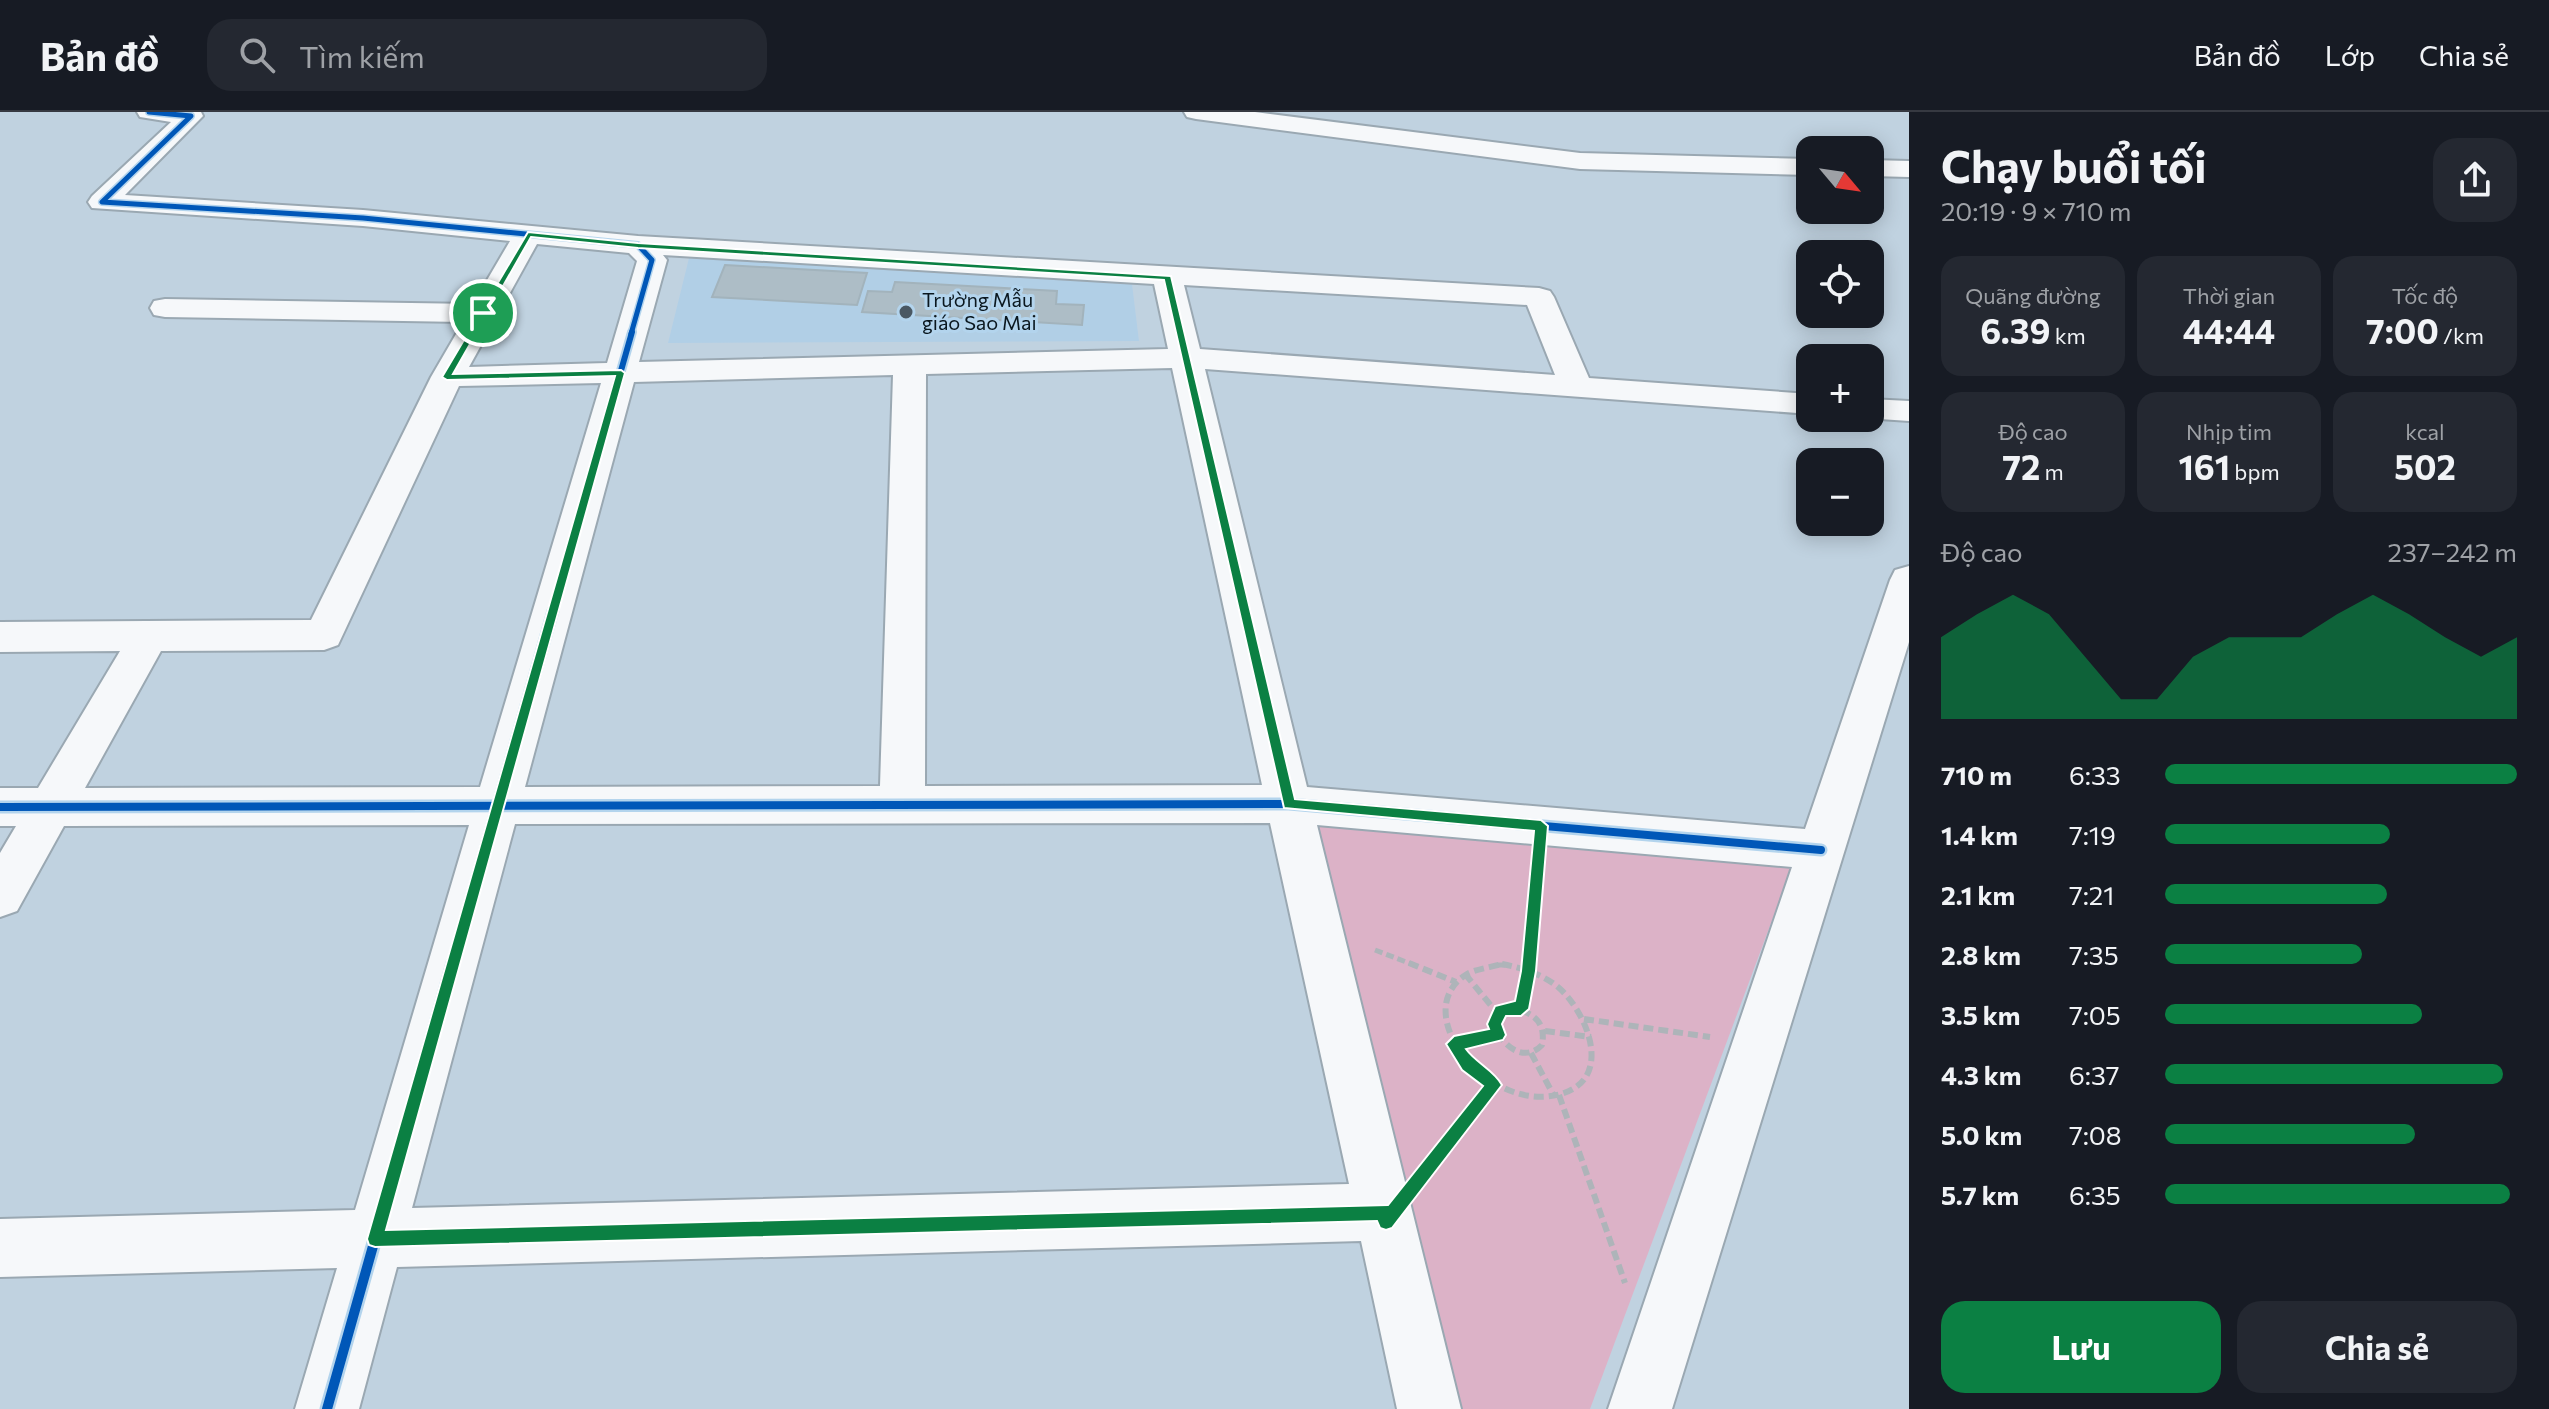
<!DOCTYPE html>
<html lang="vi">
<meta charset="utf-8">
<style>
body{margin:0;font-family:Commissioner,sans-serif;background:#242831;color:#f1f3f6;height:100vh;display:flex;flex-direction:column;font-size:30px;white-space:nowrap}
*{box-sizing:border-box;margin:0}
p{font-size:26px;color:#9ea1a6}
.icon{flex:none;width:44px;height:44px;fill:none;stroke:currentColor;stroke-width:2;stroke-linecap:round;stroke-linejoin:round}
.map{position:relative;flex:1;overflow:hidden}
.side{display:flex;flex-direction:column;background:#171b24;width:640px}
.side>*{flex:none}
.needle{width:52px;rotate:119deg}
.fabs{position:absolute;left:1796px;top:24px;display:grid;gap:16px}
.fabs a{display:grid;place-items:center;width:88px;height:88px;border-radius:16px;background:#171b24;box-shadow:0 4px 20px #0003;font-size:40px}
.pin{position:absolute;display:grid;place-items:center;width:68px;height:68px;color:#fff;margin:-34px;border:4px solid #fff;border-radius:50%;box-shadow:0 2px 8px #0007}
.round{display:grid;place-items:center;flex:none;width:84px;height:84px;border-radius:24px;background:#242831}
.head{display:flex;align-items:center;justify-content:space-between;height:136px;padding:0 32px}
h1{font-size:44px;font-weight:700;line-height:60px}
.stats{display:grid;grid-template-columns:repeat(3,1fr);gap:12px;height:136px;padding:8px 32px}
.stats div{display:grid;align-content:center;border-radius:20px;background:#242831;text-align:center}
.stats b{font-size:34px;font-weight:700}
.stats small{font-size:22px;font-weight:400}
.stats p{font-size:22px}
.chart{height:224px;padding:16px 32px}
.chart p{display:flex;justify-content:space-between}
.chart svg{width:100%;height:144px;margin-top:8px;fill:#0b8043;opacity:.7}
.primary-button{display:flex;gap:16px;margin-top:auto;padding:16px 32px}
.primary-button a{flex:1;height:92px;border-radius:24px;background:#0b8043;color:#fff;font-size:32px;font-weight:700;line-height:92px;text-align:center}
.primary-button a+a{background:#242831;color:#f1f3f6}
ul{padding:0 32px;list-style:none;font-size:26px}
li{display:grid;grid-template-columns:128px 96px 1fr;align-items:center;height:60px}
li i{height:20px;border-radius:10px;background:#0b8043}
header{display:flex;align-items:center;gap:48px;box-sizing:border-box;height:112px;padding:0 40px;background:#171b24;border-bottom:2px solid #363941}
header strong{font-size:38px}
nav{display:flex;gap:44px;margin-inline-start:auto;font-size:28px}
.search{width:560px;height:72px;background:#242831;display:flex;align-items:center;gap:20px;box-sizing:border-box;padding:0 28px;border-radius:24px;color:#9ea1a6;font-size:30px}
main{display:flex;flex:1;min-height:0}
.map>svg:first-child{display:block}
.built{fill:#b1cfe6}
.green{fill:#dcb2c7}
.building{fill:#adbdc6;stroke:#a2b3bc;stroke-width:2}
.lines{fill:none;stroke-linecap:round;stroke-linejoin:round}
.street-casing{stroke:#9aa8b2;stroke-width:4}
.path-far1{stroke:#aeb4b9;stroke-width:5;stroke-dasharray:8 4;stroke-linecap:butt}
.path{stroke:#aeb4b9;stroke-width:6;stroke-dasharray:10 5;stroke-linecap:butt}
.street{fill:#f6f8fa;fill-rule:evenodd}
.cycleway-far3-casing{stroke:#b3d4ed;stroke-width:8}
.cycleway-far2-casing{stroke:#b3d4ed;stroke-width:10}
.cycleway-far1-casing{stroke:#b3d4ed;stroke-width:13}
.cycleway-casing{stroke:#b3d4ed;stroke-width:15}
.cycleway-far3{stroke:#0057b8;stroke-width:5}
.cycleway-far2{stroke:#0057b8;stroke-width:6}
.cycleway-far1{stroke:#0057b8;stroke-width:8}
.cycleway{stroke:#0057b8;stroke-width:10}
.route{fill:#0b8043;stroke:#fff;stroke-width:2;fill-rule:evenodd}
.poi-dot{fill:#4a5863;stroke:#b3d4ed;stroke-width:3}
.labels{text-anchor:middle;stroke-width:6;stroke-linejoin:round;paint-order:stroke}
.far-poi-label{font-size:20px;fill:#0a171f;stroke:#b3d4ed;text-anchor:start}
</style>
<header>
<strong>Bản đồ</strong>
<div class="search"><svg class="icon" aria-label="search" viewBox="0 0 24 24"><circle cx="10" cy="10" r="6"/><path d="M15 15l6 6"/></svg>Tìm kiếm</div>
<nav><a>Bản đồ</a><a>Lớp</a><a>Chia sẻ</a></nav>
</header>
<main>
<div class="map">
<svg width="1909" height="1297" viewBox="0 0 1909 1297">
<rect width="100%" height="100%" fill="#c0d2e0"/>
<path class="built" d="M690,142L1132,172L1139,229L668,231Z"/>
<path class="green" d="M1307,711L1793,752L1590,1297H1448Z"/>
<path class="building" d="M725,153L867,161L857,193L712,185Z
M895,170L1057,179L1056,192L1084,193L1082,213L862,200L868,179L892,180Z"/>
<g class="lines">
<defs>
<path id="street" d="M137,0H201L203,4L125,83L363,98L638,124L1539,176L1550,179L1554,185L1589,266L1810,282V302L1205,257L1307,675L1805,717L1890,468L1895,458L1909,454V530L1672,1297H1608L1792,755L1317,713L1461,1297H1397L1361,1129L397,1155L359,1297H295L337,1156L0,1165V1107L355,1098L469,713L64,714L17,799L0,805V741L16,714H0V676H38L120,539L0,540V510L311,508L431,265L463,210L165,205L154,203L150,196L154,189L165,187L473,192L510,129L363,114L92,96L88,90L92,84L171,10L140,5ZM537,132L629,141L637,149L607,251L469,255ZM663,143L1154,172L1168,237L639,250L667,148ZM1184,173L1527,193L1555,263L1200,237ZM1172,256L1262,673L925,674L926,262ZM893,263L880,674L525,675L634,270ZM601,271L480,675L85,676L161,539L324,538L338,533L459,274ZM1270,711L1349,1072L412,1096L515,712Z
M1184,0H1255L1580,41L1810,47V63L1580,57L1196,7L1187,5Z
M1870,48L1909,49V65L1870,64Z
M1870,287L1909,289V309L1865,306H1870Z"/>
</defs>
<use href="#street" class="street-casing"/>
<path class="path-far1" d="M1375,838L1414,853
M1497,853H1508
M1529,853L1537,759"/>
<path class="path" d="M1409,851L1456,870
M1502,852C1522,856 1542,862 1558,875C1586,899 1614,964 1564,981C1490,1006 1405,900 1467,862C1476,857 1492,855 1502,852Z
M1465,862L1498,902
M1506,896C1529,898 1547,907 1542,933C1524,952 1500,933 1495,912L1500,899Z
M1521,897L1529,851
M1584,907L1710,925
M1545,919L1591,925
M1454,932L1498,923
M1531,941L1554,984
M1559,983L1625,1171
M1428,1057L1494,973"/>
<use href="#street" class="street"/>
<defs>
<path id="cycleway-far3" d="M149,0L191,4L102,90L363,106L638,133L652,148L631,222"/>
<path id="cycleway-far2" d="M552,501L632,220"/>
<path id="cycleway-far1" d="M0,695L1289,692L1821,738
M452,853L553,499"/>
<path id="cycleway" d="M327,1297L453,851"/>
</defs>
<use href="#cycleway-far3" class="cycleway-far3-casing"/>
<use href="#cycleway-far2" class="cycleway-far2-casing"/>
<use href="#cycleway-far1" class="cycleway-far1-casing"/>
<use href="#cycleway" class="cycleway-casing"/>
<use href="#cycleway-far3" class="cycleway-far3"/>
<use href="#cycleway-far2" class="cycleway-far2"/>
<use href="#cycleway-far1" class="cycleway-far1"/>
<use href="#cycleway" class="cycleway"/>
</g>
<path class="route" d="M528,120L638,131L1171,164L1295,687L1541,708L1548,714L1536,859L1529,897L1521,904H1506L1502,912L1506,923L1503,928L1466,937C1476,951 1494,958 1502,973L1392,1116L1386,1118L1380,1116L1377,1109L375,1135L369,1133L367,1127L615,264L447,268L442,265ZM531,125L638,136L1164,168L1284,696L1534,719L1521,859L1515,889L1495,894L1487,912L1489,917L1454,924L1446,932L1462,958L1483,974L1388,1093L386,1118L625,261L621,258L453,262Z"/>
<circle class="poi-dot" cx="906" cy="200" r="8"/>
<g class="labels">
<g class="far-poi-label">
<text x="922" y="195">Trường Mẫu<tspan x="922" dy="23">giáo Sao Mai</tspan></text>
</g>
</g>
</svg>
<div class="fabs">
<a><svg class="needle" viewBox="-14 -14 28 28"><path d="M0-13l5 13h-10z" fill="#e53935"/><path d="M0 13l5-13h-10z" fill="#9ea1a6"/></svg></a>
<a><svg class="icon" aria-label="locate" viewBox="0 0 24 24"><circle cx="12" cy="12" r="6"/><path d="M12 2v4M12 18v4M2 12h4M18 12h4"/></svg></a>
<a>+</a>
<a>−</a>
</div>
<div class="pin" style="left:483px;top:201px;background:#1e9e55"><svg class="icon" aria-label="arrive" viewBox="0 0 24 24"><path d="M6 21V4h12l-3 4 3 4H6"/></svg></div>
</div>
<section class="side">
<div class="head"><div><h1>Chạy buổi tối</h1><p>20:19 · 9 × 710 m</p></div><a class="round"><svg class="icon" aria-label="share" viewBox="0 0 24 24"><path d="M12 15V3M7 8l5-5 5 5M5 13v7h14v-7"/></svg></a></div>
<div class="stats">
<div><p>Quãng đường</p><b>6.39<small> km</small></b></div>
<div><p>Thời gian</p><b>44:44</b></div>
<div><p>Tốc độ</p><b>7:00<small> /km</small></b></div>
</div>
<div class="stats">
<div><p>Độ cao</p><b>72<small> m</small></b></div>
<div><p>Nhịp tim</p><b>161<small> bpm</small></b></div>
<div><p>kcal</p><b>502</b></div>
</div>
<div class="chart"><p><span>Độ cao</span>237–242 m</p>
<svg viewBox="0 0 160 44" preserveAspectRatio="none"><path d="M0 44V19L10 12L20 6L30 12L40 25L50 38L60 38L70 25L80 19L90 19L100 19L110 12L120 6L130 12L140 19L150 25L160 19V44z"/></svg>
</div>
<ul>
<li><b>710 m</b>6:33<i style="width:100%"></i></li>
<li><b>1.4 km</b>7:19<i style="width:64%"></i></li>
<li><b>2.1 km</b>7:21<i style="width:63%"></i></li>
<li><b>2.8 km</b>7:35<i style="width:56%"></i></li>
<li><b>3.5 km</b>7:05<i style="width:73%"></i></li>
<li><b>4.3 km</b>6:37<i style="width:96%"></i></li>
<li><b>5.0 km</b>7:08<i style="width:71%"></i></li>
<li><b>5.7 km</b>6:35<i style="width:98%"></i></li>
</ul>
<div class="primary-button"><a>Lưu</a><a>Chia sẻ</a></div>
</section>
</main>
